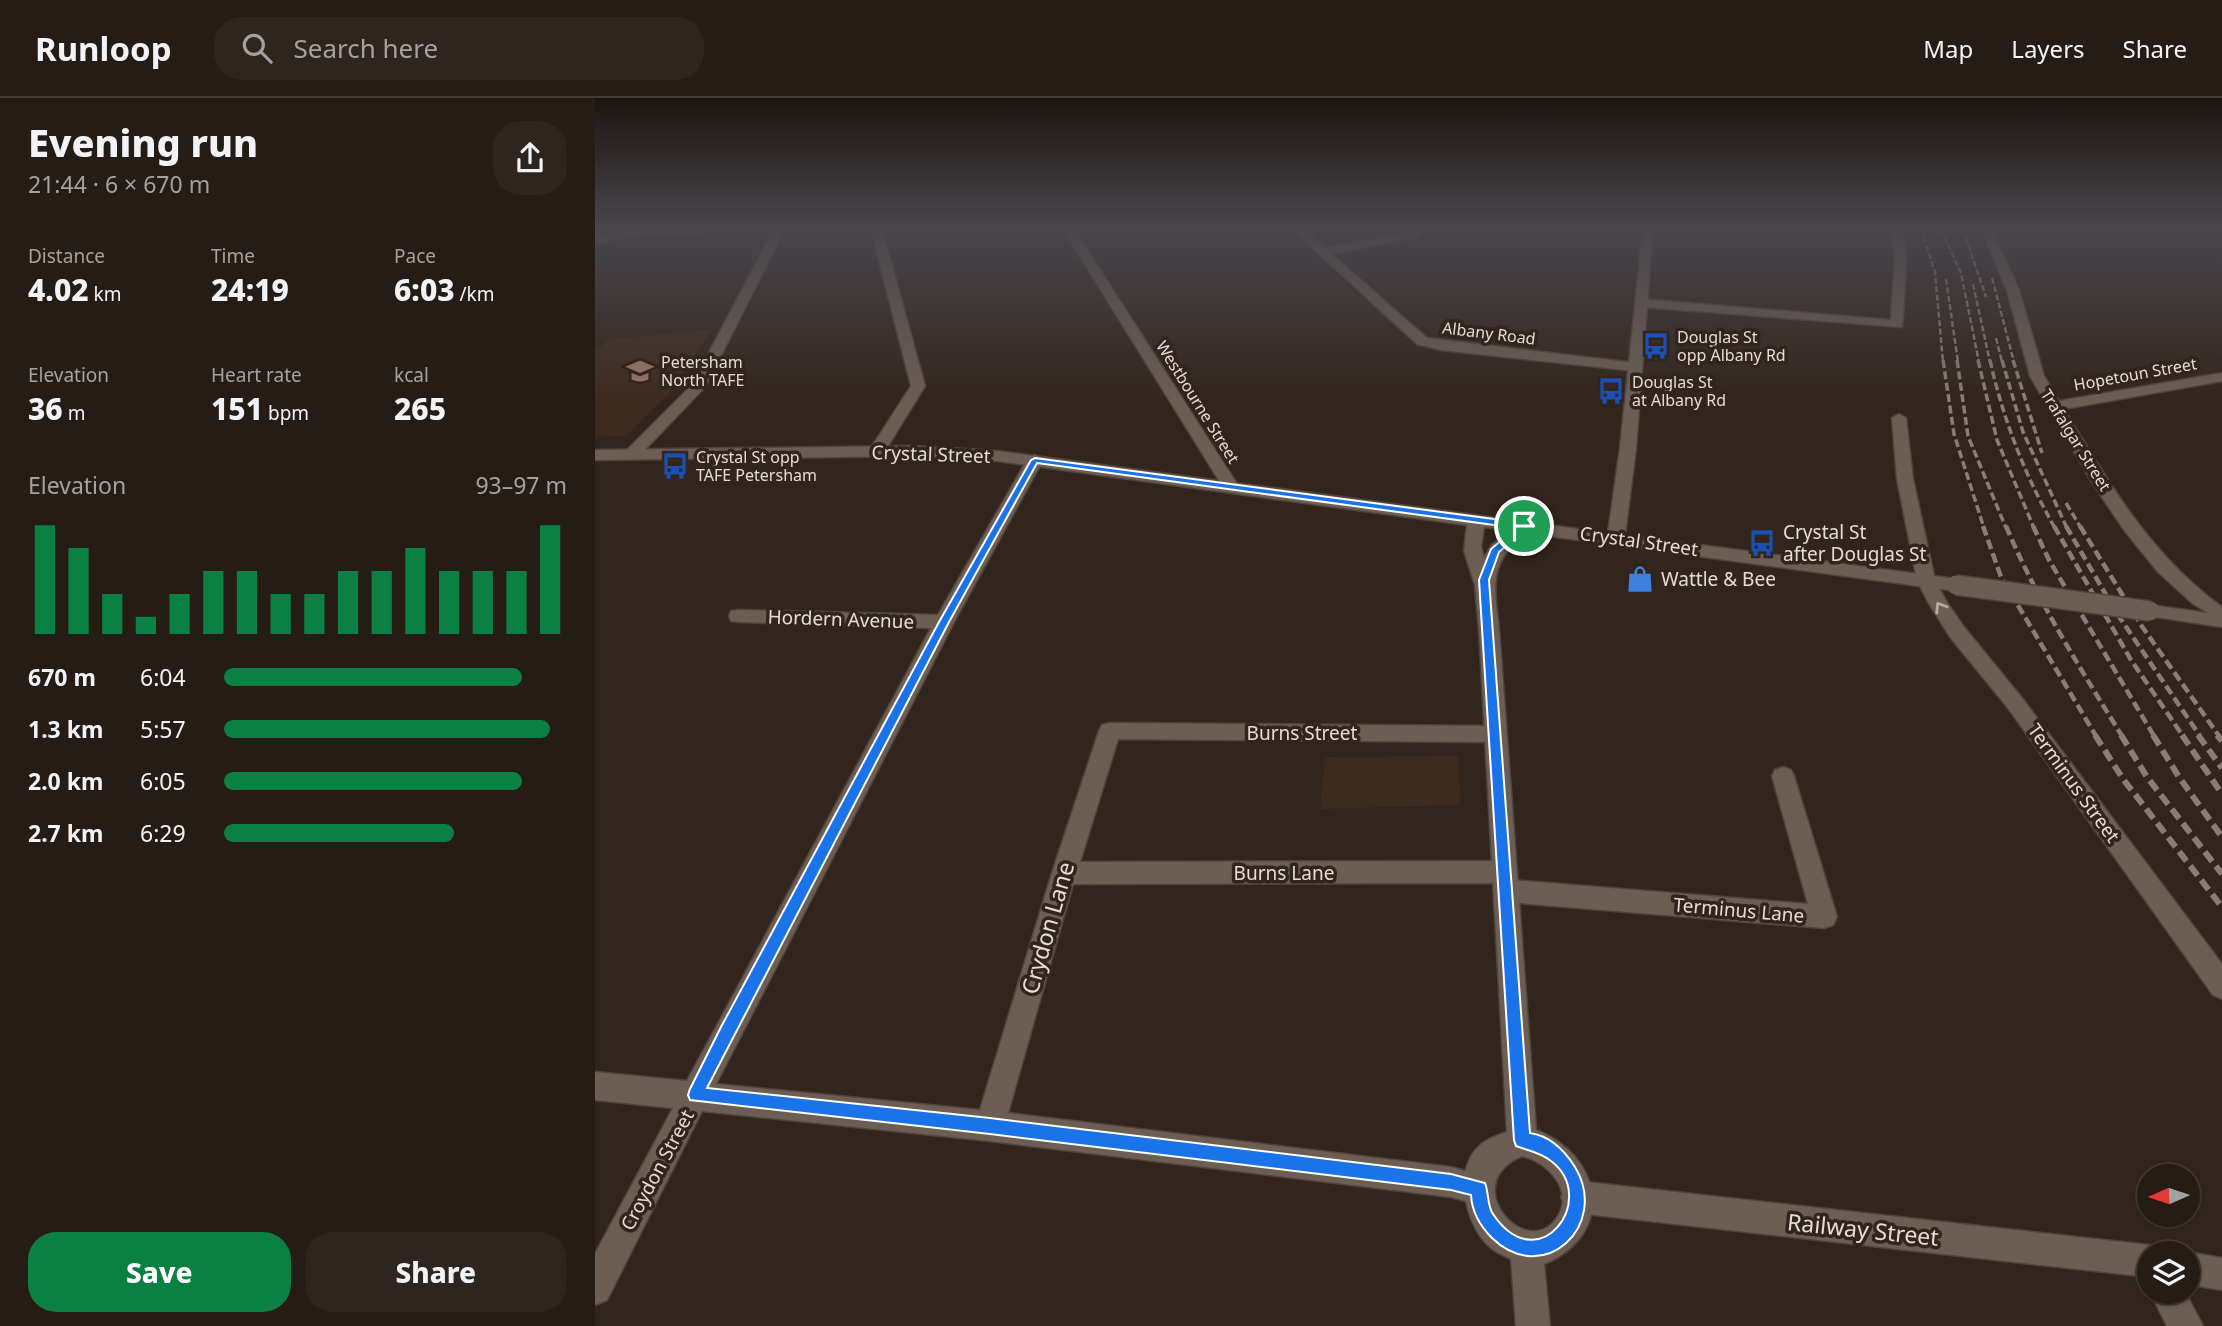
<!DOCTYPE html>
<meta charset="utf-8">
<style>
body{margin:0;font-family:"Noto Sans",sans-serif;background:#2e251f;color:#f1f3f6;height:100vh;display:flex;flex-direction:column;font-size:26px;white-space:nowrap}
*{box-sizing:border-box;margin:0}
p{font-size:23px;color:#a4a1a1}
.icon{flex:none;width:38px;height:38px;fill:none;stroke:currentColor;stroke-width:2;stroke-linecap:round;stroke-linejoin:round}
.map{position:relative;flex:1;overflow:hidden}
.sheet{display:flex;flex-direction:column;background:#261c16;width:595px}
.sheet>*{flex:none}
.needle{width:46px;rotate:267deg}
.controls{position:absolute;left:1542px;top:1066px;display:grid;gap:14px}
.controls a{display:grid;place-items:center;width:63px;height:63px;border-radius:50%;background:#261c16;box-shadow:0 2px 5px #0004,0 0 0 2px #423a35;font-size:35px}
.pin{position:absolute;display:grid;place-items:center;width:60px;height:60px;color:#fff;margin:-30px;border:4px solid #fff;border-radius:50%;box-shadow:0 2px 7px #0007}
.round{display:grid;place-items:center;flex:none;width:74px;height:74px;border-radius:28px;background:#2e251f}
.headline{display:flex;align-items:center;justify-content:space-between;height:119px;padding:0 28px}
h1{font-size:38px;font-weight:800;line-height:52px}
.figures{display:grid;grid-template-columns:repeat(3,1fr);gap:10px;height:119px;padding:7px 28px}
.figures div{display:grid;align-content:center}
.figures b{font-size:30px;font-weight:800}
.figures small{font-size:19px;font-weight:400}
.figures p{font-size:19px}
.chart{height:196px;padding:14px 28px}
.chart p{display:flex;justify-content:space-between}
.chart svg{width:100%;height:126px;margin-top:7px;stroke:#0b8043;stroke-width:6}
.button{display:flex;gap:14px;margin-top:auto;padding:14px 28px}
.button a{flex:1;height:80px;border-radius:28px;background:#0b8043;color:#fff;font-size:28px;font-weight:800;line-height:80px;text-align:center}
.button a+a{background:#2e251f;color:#f1f3f6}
ul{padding:0 28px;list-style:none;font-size:23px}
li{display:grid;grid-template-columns:112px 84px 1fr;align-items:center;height:52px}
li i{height:18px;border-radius:9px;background:#0b8043}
header{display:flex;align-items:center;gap:42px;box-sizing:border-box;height:98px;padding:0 35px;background:#261c16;border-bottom:2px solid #423a35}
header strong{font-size:33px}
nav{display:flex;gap:38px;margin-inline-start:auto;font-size:24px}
.search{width:490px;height:63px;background:#2e251f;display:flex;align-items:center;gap:18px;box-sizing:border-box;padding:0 24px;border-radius:28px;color:#a4a1a1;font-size:26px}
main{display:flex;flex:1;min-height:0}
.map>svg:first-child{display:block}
.built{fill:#3e2b1f}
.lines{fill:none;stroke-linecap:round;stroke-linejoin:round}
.street-casing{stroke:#4e443d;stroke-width:3}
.secondary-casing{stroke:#4e443d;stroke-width:3}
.street{fill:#6d5e54;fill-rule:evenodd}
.secondary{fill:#6d5e54;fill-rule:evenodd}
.rail-far3{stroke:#897e77;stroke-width:2.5;stroke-dasharray:6 2.5;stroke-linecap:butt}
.rail-far2{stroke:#897e77;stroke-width:3.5;stroke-dasharray:8 3.5;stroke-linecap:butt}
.rail-far1{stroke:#897e77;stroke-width:4.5;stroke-dasharray:10 4.5;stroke-linecap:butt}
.rail{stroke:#897e77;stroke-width:6;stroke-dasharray:12 6;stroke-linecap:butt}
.secondary-bridge-casing{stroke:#4e443d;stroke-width:22;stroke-linecap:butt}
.secondary-bridge{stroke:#6d5e54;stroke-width:19}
.oneway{stroke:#b5aaa2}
.route{fill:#1a73e8;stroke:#fff;stroke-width:2;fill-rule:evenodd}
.labels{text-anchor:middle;stroke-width:7;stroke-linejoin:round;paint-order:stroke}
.far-street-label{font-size:16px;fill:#e5dcd6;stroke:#32251d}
.far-poi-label{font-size:16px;fill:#e5dcd6;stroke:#32251d;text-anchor:start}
.street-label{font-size:19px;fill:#e5dcd6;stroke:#32251d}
.poi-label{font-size:19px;fill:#e5dcd6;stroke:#32251d;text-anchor:start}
.near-street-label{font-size:23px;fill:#e5dcd6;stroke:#32251d}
</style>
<header>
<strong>Runloop</strong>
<div class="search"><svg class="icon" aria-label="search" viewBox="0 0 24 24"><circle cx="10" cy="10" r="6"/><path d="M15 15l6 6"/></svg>Search here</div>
<nav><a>Map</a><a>Layers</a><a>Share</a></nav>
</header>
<main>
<section class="sheet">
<div class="headline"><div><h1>Evening run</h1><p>21:44 · 6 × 670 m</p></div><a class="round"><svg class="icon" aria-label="share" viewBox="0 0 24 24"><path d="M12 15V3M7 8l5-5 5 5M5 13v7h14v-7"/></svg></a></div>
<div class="figures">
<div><p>Distance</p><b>4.02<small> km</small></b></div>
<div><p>Time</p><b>24:19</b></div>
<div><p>Pace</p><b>6:03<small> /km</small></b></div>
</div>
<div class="figures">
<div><p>Elevation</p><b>36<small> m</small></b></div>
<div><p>Heart rate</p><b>151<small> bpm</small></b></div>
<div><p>kcal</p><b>265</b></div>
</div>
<div class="chart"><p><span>Elevation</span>93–97 m</p>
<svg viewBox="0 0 160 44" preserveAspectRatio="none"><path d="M5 44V6M15 44V14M25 44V30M35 44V38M45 44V30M55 44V22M65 44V22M75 44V30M85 44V30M95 44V22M105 44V22M115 44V14M125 44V22M135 44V22M145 44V22M155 44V6"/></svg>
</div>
<ul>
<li><b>670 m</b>6:04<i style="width:87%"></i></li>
<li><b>1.3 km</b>5:57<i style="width:95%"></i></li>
<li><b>2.0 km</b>6:05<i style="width:87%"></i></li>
<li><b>2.7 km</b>6:29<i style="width:67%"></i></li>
</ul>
<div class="button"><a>Save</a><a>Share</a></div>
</section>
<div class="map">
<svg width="1627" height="1228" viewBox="0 0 1627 1228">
<rect width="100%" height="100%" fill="#32251d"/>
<path class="built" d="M117,231L73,297L31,338L0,339V249L8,248L12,242Z
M863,658L866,707L725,711L730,659Z"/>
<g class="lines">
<defs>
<path id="street" d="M117,131L112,134L27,139L0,146V140L27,133Z
M179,131H190L110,289L42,360H30L28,357L30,354L97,287Z
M276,131H287L330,288L290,353L282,358L274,353L316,288Z
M468,131H479L644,389L642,392H630L628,389Z
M697,131H709L730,150L828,131L824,139L736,156L832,240L1040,265L1047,269L1040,273L846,252L822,246Z
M1295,131H1306L1312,157L1307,229L1047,209L1041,205L1047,201L1296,222L1300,157Z
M1386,131H1397L1424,192L1449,278L1464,303L1627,275V283L1469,311C1514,385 1555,457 1627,509V524L1597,505L1563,474L1529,432L1496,383L1435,278L1412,192Z
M1304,316L1311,320L1318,381L1340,482L1351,503L1369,529L1427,600L1627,866V901L1618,897L1413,610L1355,539L1333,504L1322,482L1302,381L1297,320Z
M440,357L448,362L359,524L121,986L385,1012L457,775L504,633L507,627L515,625L900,628L908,630L911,636L908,642L900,644L523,641L485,764L910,763L919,767L922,774L916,782L1213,806L1177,678L1180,672L1188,669L1196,672L1199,678L1242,819L1238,827L1229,830L912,804L903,801L900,793L905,785L478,786L413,1015L856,1069L895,1080L900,1091L895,1102L884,1107L856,1099L395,1043L107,1013L12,1202L0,1207V1156L78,1010L0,1002V974L92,983L336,530L143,524L136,523L134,518L136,513L143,512L343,517L432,362Z
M982,1083L1554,1147L1566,1151L1567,1155H1554V1179L982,1115L971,1110L966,1099L971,1088Z
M1592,1154L1627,1160V1192L1592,1186V1155H1589Z
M1555,1194H1590L1608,1228H1572Z"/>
<path id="secondary" d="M1048,131H1058L1041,350L1030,437L1361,481L1370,487L1361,493L931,435C893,464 899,488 904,531L941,1032C1008,1058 1021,1136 949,1166L955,1228H921L916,1161C910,1158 902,1155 896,1150C869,1128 855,1064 891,1043C897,1039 905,1037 912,1034L884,531L880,487L869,453L872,427L402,363L316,358L0,362V352L316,348L402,353L1013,435L1025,350ZM889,429L913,432L897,447L889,460L886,448ZM927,1058C952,1064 979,1091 963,1118C934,1166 860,1087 927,1058Z
M1555,507L1627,517V529L1548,517L1546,513L1548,509Z"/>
</defs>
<use href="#street" class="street-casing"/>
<use href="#secondary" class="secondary-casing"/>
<use href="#street" class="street"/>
<use href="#secondary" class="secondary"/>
<path class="rail-far3" d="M1326,131L1340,174L1348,264
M1346,131L1366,175L1384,264
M1368,131L1391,199
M1397,180L1419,264
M1351,181L1363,264
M1378,186L1395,264
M1401,240L1407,264"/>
<path class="rail-far2" d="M1348,262L1359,336L1389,430
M1362,262L1373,338L1411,430
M1383,262L1402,342L1439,430
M1395,262C1408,321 1430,378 1460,430
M1407,262L1428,334L1472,430
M1418,262L1447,355
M1471,405L1486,430"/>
<path class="rail-far1" d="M1388,428L1406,479L1501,638
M1411,428C1442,502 1485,570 1527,638
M1438,428L1454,462L1559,638
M1459,428L1536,562L1588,638
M1471,428L1521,514L1605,638
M1485,428L1546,527L1624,638"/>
<path class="rail" d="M1500,637L1528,681L1627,809
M1526,637L1552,679L1627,776
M1558,637L1584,679L1627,739
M1587,637L1627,696
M1603,637L1627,670
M1622,637L1627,643"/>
<defs>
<path id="secondary-bridge" d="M1361,487L1555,513"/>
</defs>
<use href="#secondary-bridge" class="secondary-bridge-casing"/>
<use href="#secondary-bridge" class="secondary-bridge"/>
</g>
<defs><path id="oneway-chevron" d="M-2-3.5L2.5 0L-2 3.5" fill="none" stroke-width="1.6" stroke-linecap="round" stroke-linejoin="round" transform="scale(1.75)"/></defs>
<use class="oneway" href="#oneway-chevron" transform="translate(1345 509) rotate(-122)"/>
<linearGradient id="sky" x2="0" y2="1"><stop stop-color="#1c1410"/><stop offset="0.43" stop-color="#49464c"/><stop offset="1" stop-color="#49464c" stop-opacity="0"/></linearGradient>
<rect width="1627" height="303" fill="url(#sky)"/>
<path class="route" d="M440,360L929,425L934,428L904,454L894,482L935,1035C955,1038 970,1053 980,1069C1015,1127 949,1190 897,1140C885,1128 877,1115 876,1097L856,1092L395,1036L95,1002L93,997L95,991L126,929L344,524L436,362ZM442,365L921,430L896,451L884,482L919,1042L921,1048C934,1053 945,1054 956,1063C1005,1100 944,1184 898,1116C892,1107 894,1095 890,1085L856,1076L395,1020L112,990L354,524Z"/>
<defs>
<symbol id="bus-bare" viewBox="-9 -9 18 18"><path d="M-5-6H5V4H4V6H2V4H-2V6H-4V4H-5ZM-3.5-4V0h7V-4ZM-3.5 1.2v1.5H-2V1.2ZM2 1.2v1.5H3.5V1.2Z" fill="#1a4fb4" stroke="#32251d" stroke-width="2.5" paint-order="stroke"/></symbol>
<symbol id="university-bare" viewBox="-9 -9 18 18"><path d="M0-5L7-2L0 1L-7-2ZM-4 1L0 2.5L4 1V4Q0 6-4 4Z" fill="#8d6e63" stroke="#32251d" stroke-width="2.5" paint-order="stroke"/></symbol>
<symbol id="shop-bare" viewBox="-9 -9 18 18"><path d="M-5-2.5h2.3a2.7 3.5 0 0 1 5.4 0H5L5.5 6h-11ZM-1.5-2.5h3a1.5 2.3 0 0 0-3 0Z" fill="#3f7fe0" stroke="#32251d" stroke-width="2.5" paint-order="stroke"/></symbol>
</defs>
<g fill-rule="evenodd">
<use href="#bus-bare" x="1042" y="229" width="38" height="38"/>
<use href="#university-bare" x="26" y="254" width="38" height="38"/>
<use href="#bus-bare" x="997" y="274" width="38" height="38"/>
<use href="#bus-bare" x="61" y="349" width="38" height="38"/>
<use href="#bus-bare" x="1148" y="426" width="38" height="38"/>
<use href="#shop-bare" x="1026" y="462" width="38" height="38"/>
</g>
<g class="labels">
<g class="far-street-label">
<text transform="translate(894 235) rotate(7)" y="6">Albany Road</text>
<text transform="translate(1540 276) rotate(-10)" y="6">Hopetoun Street</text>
<text transform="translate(603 304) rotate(58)" y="6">Westbourne Street</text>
<text transform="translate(1481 342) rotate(58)" y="6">Trafalgar Street</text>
</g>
<g class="far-poi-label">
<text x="1082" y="245">Douglas St<tspan x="1082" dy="18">opp Albany Rd</tspan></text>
<text x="66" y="270">Petersham<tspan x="66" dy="18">North TAFE</tspan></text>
<text x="1037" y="290">Douglas St<tspan x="1037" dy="18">at Albany Rd</tspan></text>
<text x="101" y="365">Crystal St opp<tspan x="101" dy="18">TAFE Petersham</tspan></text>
</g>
<g class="street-label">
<text transform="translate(336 356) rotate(2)" y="7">Crystal Street</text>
<text transform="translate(1044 443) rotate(8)" y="7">Crystal Street</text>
<text transform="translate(246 521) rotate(2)" y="7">Hordern Avenue</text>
<text x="707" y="642">Burns Street</text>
<text transform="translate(1479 685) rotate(54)" y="7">Terminus Street</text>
<text x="689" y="782">Burns Lane</text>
<text transform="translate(1144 812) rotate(5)" y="7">Terminus Lane</text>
<text transform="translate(62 1072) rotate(-62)" y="7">Croydon Street</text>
</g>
<g class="poi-label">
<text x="1188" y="441">Crystal St<tspan x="1188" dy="22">after Douglas St</tspan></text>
<text x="1066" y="488">Wattle &amp; Bee</text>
</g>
<g class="near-street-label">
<text transform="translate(453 830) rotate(-74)" y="8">Crydon Lane</text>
<text transform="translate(1268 1132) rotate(6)" y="8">Railway Street</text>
</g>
</g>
</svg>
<div class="controls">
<a><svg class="needle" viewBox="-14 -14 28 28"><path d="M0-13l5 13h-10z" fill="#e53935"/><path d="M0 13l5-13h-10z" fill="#a4a1a1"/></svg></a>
<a><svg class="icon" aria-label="layers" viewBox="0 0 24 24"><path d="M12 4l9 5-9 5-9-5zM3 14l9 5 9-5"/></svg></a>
</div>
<div class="pin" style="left:929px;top:428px;background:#1e9e55"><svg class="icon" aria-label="arrive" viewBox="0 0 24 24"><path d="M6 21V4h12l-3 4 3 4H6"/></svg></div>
</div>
</main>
